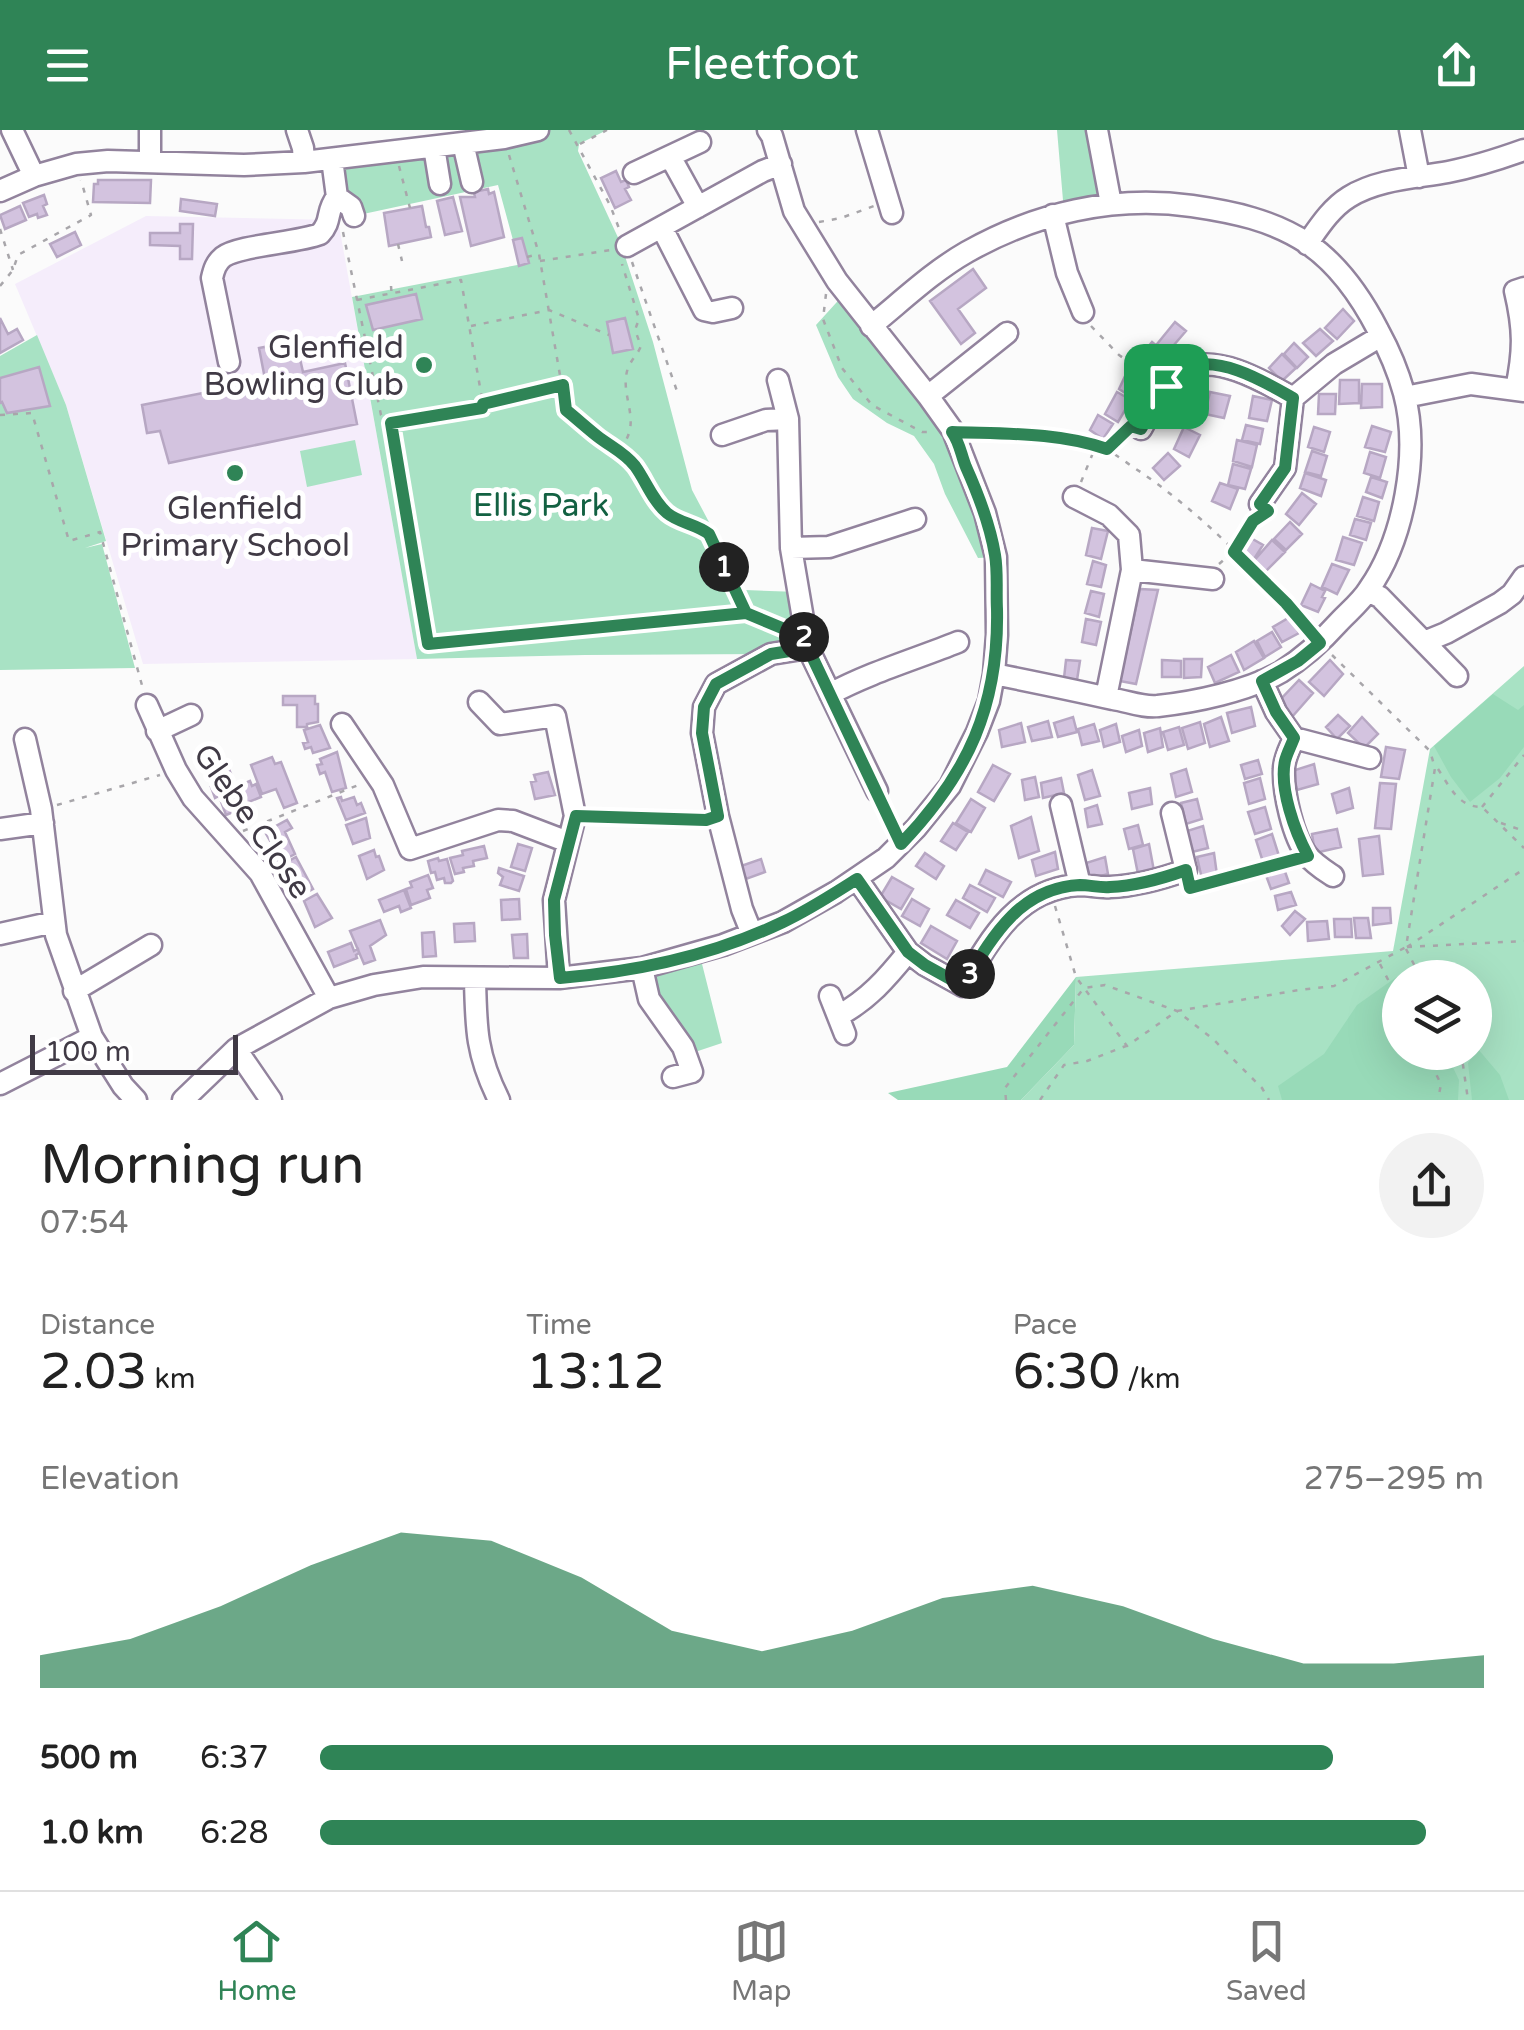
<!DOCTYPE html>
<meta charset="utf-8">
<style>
body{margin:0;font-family:"Varela Round",sans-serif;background:#f2f2f2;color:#222;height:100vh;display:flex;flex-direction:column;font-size:38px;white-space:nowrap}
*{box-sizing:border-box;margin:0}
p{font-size:32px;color:#767676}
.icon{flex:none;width:55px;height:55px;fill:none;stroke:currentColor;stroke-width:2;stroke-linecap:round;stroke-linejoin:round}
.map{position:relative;height:970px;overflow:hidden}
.sheet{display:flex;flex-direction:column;background:#fff;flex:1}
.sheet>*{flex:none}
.buttons{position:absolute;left:1382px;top:830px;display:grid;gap:20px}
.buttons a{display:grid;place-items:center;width:110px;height:110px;border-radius:50%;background:#fff;box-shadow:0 10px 40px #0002;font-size:50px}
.scale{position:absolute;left:30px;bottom:25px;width:208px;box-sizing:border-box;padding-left:10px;border:5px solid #403a45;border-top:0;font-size:28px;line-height:35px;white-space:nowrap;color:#403a45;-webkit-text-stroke:8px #fff;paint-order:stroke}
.pin{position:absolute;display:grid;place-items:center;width:85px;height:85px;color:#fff;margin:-42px;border-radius:20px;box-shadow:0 5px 15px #0006}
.km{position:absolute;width:50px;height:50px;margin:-25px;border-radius:50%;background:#222;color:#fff;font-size:28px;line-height:50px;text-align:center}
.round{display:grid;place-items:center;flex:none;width:105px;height:105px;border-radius:52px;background:#f2f2f2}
.head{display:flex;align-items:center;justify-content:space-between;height:170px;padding:0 40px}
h1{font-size:55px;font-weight:600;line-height:75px}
.metrics{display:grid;grid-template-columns:repeat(3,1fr);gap:15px;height:170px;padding:10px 40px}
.metrics div{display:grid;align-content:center}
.metrics b{font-size:50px;font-weight:600}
.metrics small{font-size:28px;font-weight:400}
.metrics p{font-size:28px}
.chart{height:280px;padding:20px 40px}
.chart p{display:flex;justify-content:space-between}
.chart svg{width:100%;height:180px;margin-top:10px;fill:#2f8456;opacity:.7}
ul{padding:0 40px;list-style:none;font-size:32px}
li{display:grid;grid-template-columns:160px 120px 1fr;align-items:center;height:75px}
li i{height:25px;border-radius:12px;background:#2f8456}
header{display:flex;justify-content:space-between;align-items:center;height:130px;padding:0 40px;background:#2f8456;color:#fff;font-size:45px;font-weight:600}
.menu{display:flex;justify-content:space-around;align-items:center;height:140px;border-top:2px solid #e0e0e0;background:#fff;font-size:28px;color:#767676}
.menu a{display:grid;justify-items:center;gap:5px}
.menu .active{color:#2f8456}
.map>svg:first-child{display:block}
.built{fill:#f5edfb}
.green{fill:#a8e2c4;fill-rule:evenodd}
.forest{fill:#98dab8}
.building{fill:#d3c3df;stroke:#b7a7c3;stroke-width:2.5}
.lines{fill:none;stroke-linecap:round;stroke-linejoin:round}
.minor-casing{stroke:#92839d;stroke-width:25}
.path{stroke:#a8a6aa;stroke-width:2.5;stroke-dasharray:5 8;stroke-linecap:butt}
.minor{stroke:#fff;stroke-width:20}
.route-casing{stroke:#fff;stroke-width:20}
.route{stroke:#2f8456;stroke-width:12}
.poi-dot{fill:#2f8456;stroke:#fff;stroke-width:4}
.labels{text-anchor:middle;stroke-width:10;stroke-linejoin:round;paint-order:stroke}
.poi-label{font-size:32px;fill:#403a45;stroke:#fff;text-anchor:end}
.park-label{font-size:32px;fill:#136142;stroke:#fff}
.street-label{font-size:32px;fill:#403a45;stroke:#fff}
</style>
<header><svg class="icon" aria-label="menu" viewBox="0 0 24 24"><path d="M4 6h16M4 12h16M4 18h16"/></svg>Fleetfoot<svg class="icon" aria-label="share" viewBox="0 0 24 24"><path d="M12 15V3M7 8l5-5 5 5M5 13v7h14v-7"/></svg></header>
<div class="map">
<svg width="1524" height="970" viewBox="0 0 1524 970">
<rect width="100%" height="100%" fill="#fbfbfb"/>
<path class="built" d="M146,86L338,90L417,529L143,534L66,275L15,154Z"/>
<path class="green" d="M537,0H607L579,14L578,21L621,114L653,212L692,360L745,460L799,462L808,518L771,524L585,525L417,529L352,167L528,133L522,108L513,110L498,55L354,86L332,29Z
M1057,0H1097L1111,74L1064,82Z
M846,162L953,301L996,427L978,428L945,364L934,334L914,306L887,293L853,269L838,247L816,195Z
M37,205L66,275L106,411L85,418L102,414L135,538L0,540V226Z
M355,310L362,345L307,357L300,321Z
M1524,536V970H1021L1074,915L1076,847L1393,821L1430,619ZM1400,848H1475V922H1400Z
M699,822L722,913L698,921L683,917L642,838Z"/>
<path class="forest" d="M1493,564L1518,580L1524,575V617L1500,648L1470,672L1451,647L1434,616Z
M1405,841L1408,847L1400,848V922L1446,923L1459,950L1458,970H1282L1278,956L1324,924L1357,875Z
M1076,847L1074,915L1021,970H898L888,963L1007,937Z
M1478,919L1500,945L1509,970H1472L1468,933Z"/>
<path class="building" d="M616,41L621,52L626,50L629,57L625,59L631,70L615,78L601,48Z
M98,50H151L150,73L93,72L94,54H98Z
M488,59L489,64L494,62L504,107L471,116L460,67H475L474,62Z
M44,65L47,74L43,76L47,85L38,88L37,84L29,87L23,73Z
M453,67L462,101L445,105L437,71Z
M181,69L217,74L215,86L180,81Z
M20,76L26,90L5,99L0,85Z
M422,76L426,97H429L431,107L389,116L384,83Z
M180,94H193L192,129H180V116L150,115V103H180Z
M75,102L81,115L57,127L50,114Z
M522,108L529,133L519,136L513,110Z
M973,139L986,158L958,179L975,203L961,214L930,171Z
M416,164L422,189L373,200L366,175Z
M1343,179L1354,191L1337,209L1325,198Z
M0,188L8,204L17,199L23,210L0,223Z
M625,188L633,219L613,223L607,192Z
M1175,192L1186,201L1167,223L1157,214Z
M1320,199L1333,211L1316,226L1303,213Z
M296,211L303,242L345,233L357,294L169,333L160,301L147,303L142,275L208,262L209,268L254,258V251L265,249L259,218Z
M1152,212L1166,224L1151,241L1137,230Z
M1294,213L1308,227L1297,238L1284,224Z
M1282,224L1296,238L1282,251L1269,238Z
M39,237L50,276L7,283L2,272L0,273V248Z
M1127,242L1143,251L1133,268L1119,259Z
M1340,250H1359V273L1339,274Z
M1362,254H1382V277L1361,278Z
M1185,255L1207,260L1202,283L1179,277Z
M1117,262L1131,270L1118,292L1105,284Z
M1210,262L1230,266L1224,288L1205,284Z
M1319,264H1336L1335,284H1318Z
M1253,266L1272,270L1267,291L1249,288Z
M1098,285L1113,294L1103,309L1090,300Z
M1246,295L1263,299L1260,314L1242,310Z
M1372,296L1391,302L1385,322L1365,317Z
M1184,297L1200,305L1189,327L1174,319Z
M1314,297L1330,302L1324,322L1308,317Z
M1237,310L1257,315L1252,337L1233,331Z
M1312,321L1327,326L1321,346L1305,342Z
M1370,322L1386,327L1380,348L1364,343Z
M1168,323L1180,336L1164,350L1153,338Z
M1233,334L1251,339L1245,359L1228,355Z
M1305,343L1326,350L1321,366L1300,358Z
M1371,347L1387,352L1382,368L1366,362Z
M1220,353L1238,359L1230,379L1212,371Z
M1302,363L1316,374L1299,395L1286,384Z
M1363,367L1379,372L1374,391L1357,386Z
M1355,389L1371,393L1366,410L1350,405Z
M1290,392L1302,404L1286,420L1274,409Z
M1092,398L1108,401L1101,429L1086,425Z
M1249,407L1263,415L1254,429L1241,421Z
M1343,407L1362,413L1354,435L1336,430Z
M1272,410L1285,422L1263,444L1252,433Z
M1093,431L1106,435L1101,457L1087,454Z
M1332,434L1349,440L1337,464L1322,457Z
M1311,454L1325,461L1322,467L1325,468L1318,482L1301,475Z
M1140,459L1158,460L1136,554L1120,551Z
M1091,461L1104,464L1099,487L1085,483Z
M1290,487L1299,503L1282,512L1273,497Z
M1086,489L1101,492L1096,515L1082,512Z
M1272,502L1281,517L1265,527L1257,511Z
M1254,511L1264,528L1244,540L1236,522Z
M1231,525L1239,542L1215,553L1208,537Z
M1184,529H1202L1201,547L1184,548Z
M1066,530L1080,531L1077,550L1064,548Z
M1162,530L1181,531V547H1162Z
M1330,530L1343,544L1324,566L1309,552Z
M1299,550L1313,563L1292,587L1278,572Z
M283,566H315V574H318V592L307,594V597H297V575H283Z
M1251,577L1255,596L1232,603L1227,583Z
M1338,585L1350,596L1337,609L1326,597Z
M1073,587L1077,602L1058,607L1054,593Z
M1221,587L1229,611L1210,617L1204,594Z
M1362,587L1378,604L1364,618L1348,603Z
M1048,591L1052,607L1032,611L1028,597Z
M1200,592L1205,613L1188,619L1182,598Z
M1021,593L1025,612L1002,617L999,600Z
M1094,594L1099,611L1082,615L1078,599Z
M1116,594L1120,612L1104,617L1100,600Z
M320,595L330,618L313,623L311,617L305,619L303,613L308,612L304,600Z
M1179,597L1184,615L1168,620L1163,602Z
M1160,598L1163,617L1148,622L1144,603Z
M1139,600L1142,616L1126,622L1122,606Z
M1386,617L1405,620L1399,649L1381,647Z
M337,622L346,658L332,662L325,642L320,644L317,635L322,634L320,629Z
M272,627L275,634L281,632L297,673L284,678L276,659L262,664L251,635Z
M1258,630L1262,644L1245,649L1241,635Z
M1314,634L1318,654L1297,660L1292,641Z
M993,635L1010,644L994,671L978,662Z
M229,639L236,657L250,651L252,656L256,654L261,667L246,673L247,676L226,685L219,666L215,668L211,657L215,656L211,647Z
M1186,639L1192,662L1176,667L1171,644Z
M1092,640L1100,666L1085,670L1078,645Z
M548,642L555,665L535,669L531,652L536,651L534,645Z
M1035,647L1039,667L1025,670L1022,650Z
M1061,648L1064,663L1043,668L1041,653Z
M1260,648L1265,669L1249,674L1244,653Z
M1380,653L1396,654L1391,699L1375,698Z
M1150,658L1152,674L1132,679L1129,663Z
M1349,658L1353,678L1337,683L1332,664Z
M341,667L342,671L354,667L357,675L361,673L365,683L346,690L337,668Z
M971,669L985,678L971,702L956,693Z
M1197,669L1202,689L1186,694L1181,673Z
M1097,675L1102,694L1088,697L1085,679Z
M1265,677L1271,699L1255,704L1248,682Z
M1031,687L1039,721L1019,728L1011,696Z
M366,688L370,708L353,714L346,695Z
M287,690L292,698L285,702L295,724L278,733L269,716L272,714L265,702Z
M953,693L968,702L956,720L941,711Z
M1138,695L1143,715L1129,719L1124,699Z
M1203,696L1208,718L1192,722L1187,701Z
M1337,699L1341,717L1315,723L1312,704Z
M1272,704L1279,726L1263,732L1256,710Z
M1379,706L1383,744L1363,746L1359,709Z
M518,714L532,718L525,741L511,737Z
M1149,714L1154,741L1138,744L1133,719Z
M484,716L487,728L473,731L474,736L463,738L464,742L455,744L450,728L463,725L462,721Z
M374,720L376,727L379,726L384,740L367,749L359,726Z
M1055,722L1058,739L1036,746L1032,730Z
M925,723L944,736L936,749L916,736Z
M1214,723L1217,745L1202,749L1197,727Z
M296,727L313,759L300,766L293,754L289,757L278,737Z
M1105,727L1108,744L1090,749L1086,733Z
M438,728L439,731L447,729L453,751L451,753H445L444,748L437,750L435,742L431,743L428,731Z
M761,729L765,742L746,749L741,736Z
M1282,733L1289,753L1271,759L1264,740Z
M499,738L524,746L519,761L500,755L503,747L498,743Z
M986,740L1011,752L1003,767L979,754Z
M428,745L433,758L427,760L430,768L411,775L406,759L412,757L410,752Z
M892,747L913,759L901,779L880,767Z
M970,755L995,768L987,782L963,768Z
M404,760L411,778L401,782L399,776L384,782L379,770Z
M1291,762L1296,775L1278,780L1275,766Z
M317,764L332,788L315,797L304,771Z
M519,769L520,789L502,790L501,770Z
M912,769L929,779L920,796L902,786Z
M956,770L979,783L970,798L947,785Z
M1373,778H1390L1391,793L1373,795Z
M1295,781L1305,789L1290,805L1282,796Z
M1354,788H1368L1371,808H1356Z
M1334,789H1351L1352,807H1335Z
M380,790L386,805L370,816L375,830L364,834L350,801Z
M1327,791L1329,809L1308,811L1307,792Z
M474,793L475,811L455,812L454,794Z
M931,796L957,811L947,829L921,813Z
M434,802L436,826L423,827L422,803Z
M527,804L528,828H514L512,805Z
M351,813L354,821L358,819L359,823L356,825L357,828L334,837L328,822Z"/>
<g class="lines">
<defs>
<path id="minor" d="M12,0L34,46
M150,0V32
M297,0L303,18L304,32
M867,0L892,83
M1097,0L1111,74
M1410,0L1419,47
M463,13L472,52
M434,17L440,54
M671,28L698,77
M634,43L700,12
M0,61L34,46L76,34L108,31L244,35L304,32L504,8L538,0
M337,67L351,77L354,86
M1053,85L1067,143L1083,182
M662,98L704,180L713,182L732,178
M1307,114C1319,97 1331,78 1349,67C1378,49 1415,48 1448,42C1474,37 1499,29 1524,20
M627,116L763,41L781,34
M871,196C902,171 932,142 967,122C1036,83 1113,65 1192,76C1233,82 1272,90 1307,113C1338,134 1361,167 1378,200C1389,220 1398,241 1404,263C1420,323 1404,409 1369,459C1361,472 1348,482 1338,493C1321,512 1303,528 1281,542C1248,561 1195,572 1158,576C1144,578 1127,571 1113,569C1073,560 1034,552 994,544
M229,232L212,148C214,139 216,133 223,127C239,115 297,113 320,104C333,90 325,82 337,67L332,29
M778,250L788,289L791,418L808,518L877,661
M1516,259C1524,221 1524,199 1515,161L1524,158
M928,266L1007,203
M1405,267L1471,254L1524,261
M1141,299C1152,280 1162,253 1182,241C1213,221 1265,252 1293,268
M722,305L766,290L788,289
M1074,367L1109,385L1129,405L1132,440L1106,567
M1260,374L1285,338L1293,268L1334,234L1381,206
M791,418L829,417L915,389
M1132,440L1213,449
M1368,461L1380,467L1457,546
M1424,512L1446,503L1500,473L1512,464L1524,447
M1262,551L1276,582L1294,608L1370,628
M830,564C871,542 916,529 958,512
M479,572L500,594L555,586L575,686L554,770L559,848
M147,575L176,640L193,668L260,743L329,868
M342,594L383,655L410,719L498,690L513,691L568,712
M157,601L191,585
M1294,608C1290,618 1284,628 1284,639C1283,663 1293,707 1307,725C1314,734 1324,740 1333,746
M25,609L41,679L56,805L92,907L123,956L136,970
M1061,675L1080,755
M0,699L43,693
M857,749L908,822L925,835L963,856C990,809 1018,758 1080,755C1090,755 1100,758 1110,757C1136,756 1161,749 1186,740L1172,683
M0,804L54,792
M752,804L742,779L718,686L702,603L704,577L716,554L771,524L808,518
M642,838L649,869L683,917L692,942L673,947
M475,848C476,898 476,924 499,970
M74,861L151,815
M830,866L845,904
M838,886C868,870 887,848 908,822
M236,919L271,970
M0,954L92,907
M183,970L236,919L329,868L374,855L423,847L559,848L642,838L723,815L783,792L836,762L886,728L916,698L950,656L977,602L989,571L994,544L997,505L996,427L985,383L953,301L928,266L837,151L794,81L772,6L768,0"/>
</defs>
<use href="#minor" class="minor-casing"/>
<path class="path" d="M569,0L610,75L620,101
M580,14L607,0
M509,25L539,124L566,280L600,309L619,319L635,337L653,367L665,381L675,389L702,399L709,405L745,482
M399,36L410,78
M819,92L841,88L874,76
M0,99L13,140
M343,102L381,285L391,293L428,514L746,483L787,500
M398,114L402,131
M527,127L539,124
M540,131L611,120
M632,132L678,264
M0,156L13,140L18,125L91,85L81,50
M391,156L392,169
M826,164L823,189L842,238L872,275L922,302H932
M357,170L461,150L483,274L561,255
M471,196L549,180L609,205
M1091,196L1119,225L1149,246
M0,285L32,283L69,411L100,402L143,559
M392,293L483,278V274
M975,303C1012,305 1053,304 1089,313C1107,317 1121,329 1136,339C1198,380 1261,444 1309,501
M619,319C645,293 618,266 628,238C631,230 638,224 641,216L635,200L639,189L622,134
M1108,319L1123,303
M1081,352L1095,318
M1219,434L1233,422L1254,390
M1438,639C1450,657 1458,677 1482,677L1524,718
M57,675L160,645
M884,676L893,696
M1482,677L1524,625
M590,686L702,690
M1501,693L1524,701
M243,701L361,654
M1190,758L1290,731
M1055,776L1076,847L1127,916L1177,881L1299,860L1334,856L1406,817L1435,638L1430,621L1332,525
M1407,817L1524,739
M1407,817L1524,811
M1406,819L1421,848
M1380,834L1400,873
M1425,922L1441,954L1438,970
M1457,922L1463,935L1468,970
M1006,970L1005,958L1084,858L1105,855L1177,881L1213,909L1262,958L1269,970
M1040,970L1064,935L1087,931L1126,916"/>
<use href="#minor" class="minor"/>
</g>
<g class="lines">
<defs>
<path id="route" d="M1166,256L1141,299L1131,296L1107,319C1058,302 1004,304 952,302C960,313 961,325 966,337C979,366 990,394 995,425C998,442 996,461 997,479C999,576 968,644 901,714L808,518L806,508L746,483L709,404C696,394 679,393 667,383C652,370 646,351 635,336C624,322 611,317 597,306C587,298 577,289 566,280L563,255L483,274L482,278L391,293L428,514L746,483L806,508L808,518L771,524L716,554L704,577L702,603L718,686L706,690L576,686L554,770L555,805L560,848C635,842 714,825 783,792C809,780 833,764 857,749L908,822L925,835L963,856C991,809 1018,758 1080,755C1090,755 1100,758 1110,757C1136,756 1161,749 1186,740L1190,758L1308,726C1295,702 1279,658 1285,631C1287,623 1291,616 1294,608L1276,582L1262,551L1298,531L1320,513L1286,473L1234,422L1253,391L1268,381L1260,374L1285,338L1293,268C1265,252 1217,223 1184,239C1178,242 1171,251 1166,256"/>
</defs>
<use href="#route" class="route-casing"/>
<use href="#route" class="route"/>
</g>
<g class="poi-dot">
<circle cx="424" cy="235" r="10"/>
<circle cx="235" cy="343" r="10"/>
</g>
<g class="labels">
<g class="poi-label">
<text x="404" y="228">Glenfield<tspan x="404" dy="37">Bowling Club</tspan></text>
<text x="235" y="389" text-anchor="middle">Glenfield<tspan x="235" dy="37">Primary School</tspan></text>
</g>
<g class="park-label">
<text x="541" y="386">Ellis Park</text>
</g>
<g class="street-label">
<text transform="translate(253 691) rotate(55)" y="11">Glebe Close</text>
</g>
</g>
</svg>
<div class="buttons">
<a><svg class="icon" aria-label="layers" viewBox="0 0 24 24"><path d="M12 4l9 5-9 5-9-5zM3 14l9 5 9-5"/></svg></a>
</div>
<div class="scale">100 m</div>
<div class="pin" style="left:1166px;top:256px;background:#1e9e55"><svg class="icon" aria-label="arrive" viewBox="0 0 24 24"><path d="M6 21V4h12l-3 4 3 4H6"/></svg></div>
<b class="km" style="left:724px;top:437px">1</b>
<b class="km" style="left:804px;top:507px">2</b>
<b class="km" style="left:970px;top:844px">3</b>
</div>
<section class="sheet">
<div class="head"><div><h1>Morning run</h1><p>07:54</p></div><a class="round"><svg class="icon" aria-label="share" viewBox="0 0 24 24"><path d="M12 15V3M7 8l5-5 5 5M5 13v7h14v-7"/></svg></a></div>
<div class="metrics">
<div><p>Distance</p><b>2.03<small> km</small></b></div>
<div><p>Time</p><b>13:12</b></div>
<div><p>Pace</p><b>6:30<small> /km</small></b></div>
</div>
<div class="chart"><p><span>Elevation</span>275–295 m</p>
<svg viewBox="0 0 160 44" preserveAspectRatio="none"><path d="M0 44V36L10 32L20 24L30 14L40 6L50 8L60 17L70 30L80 35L90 30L100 22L110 19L120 24L130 32L140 38L150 38L160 36V44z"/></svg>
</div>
<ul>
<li><b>500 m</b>6:37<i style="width:87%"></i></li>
<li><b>1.0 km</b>6:28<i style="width:95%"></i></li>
</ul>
</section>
<nav class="menu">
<a class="active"><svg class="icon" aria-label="home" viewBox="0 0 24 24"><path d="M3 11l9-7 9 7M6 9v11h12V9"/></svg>Home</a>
<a><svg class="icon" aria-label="map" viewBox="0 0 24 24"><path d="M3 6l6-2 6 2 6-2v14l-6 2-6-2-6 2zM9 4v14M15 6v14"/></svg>Map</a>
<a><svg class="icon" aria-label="saved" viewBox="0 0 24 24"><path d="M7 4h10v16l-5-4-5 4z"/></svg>Saved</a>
</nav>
